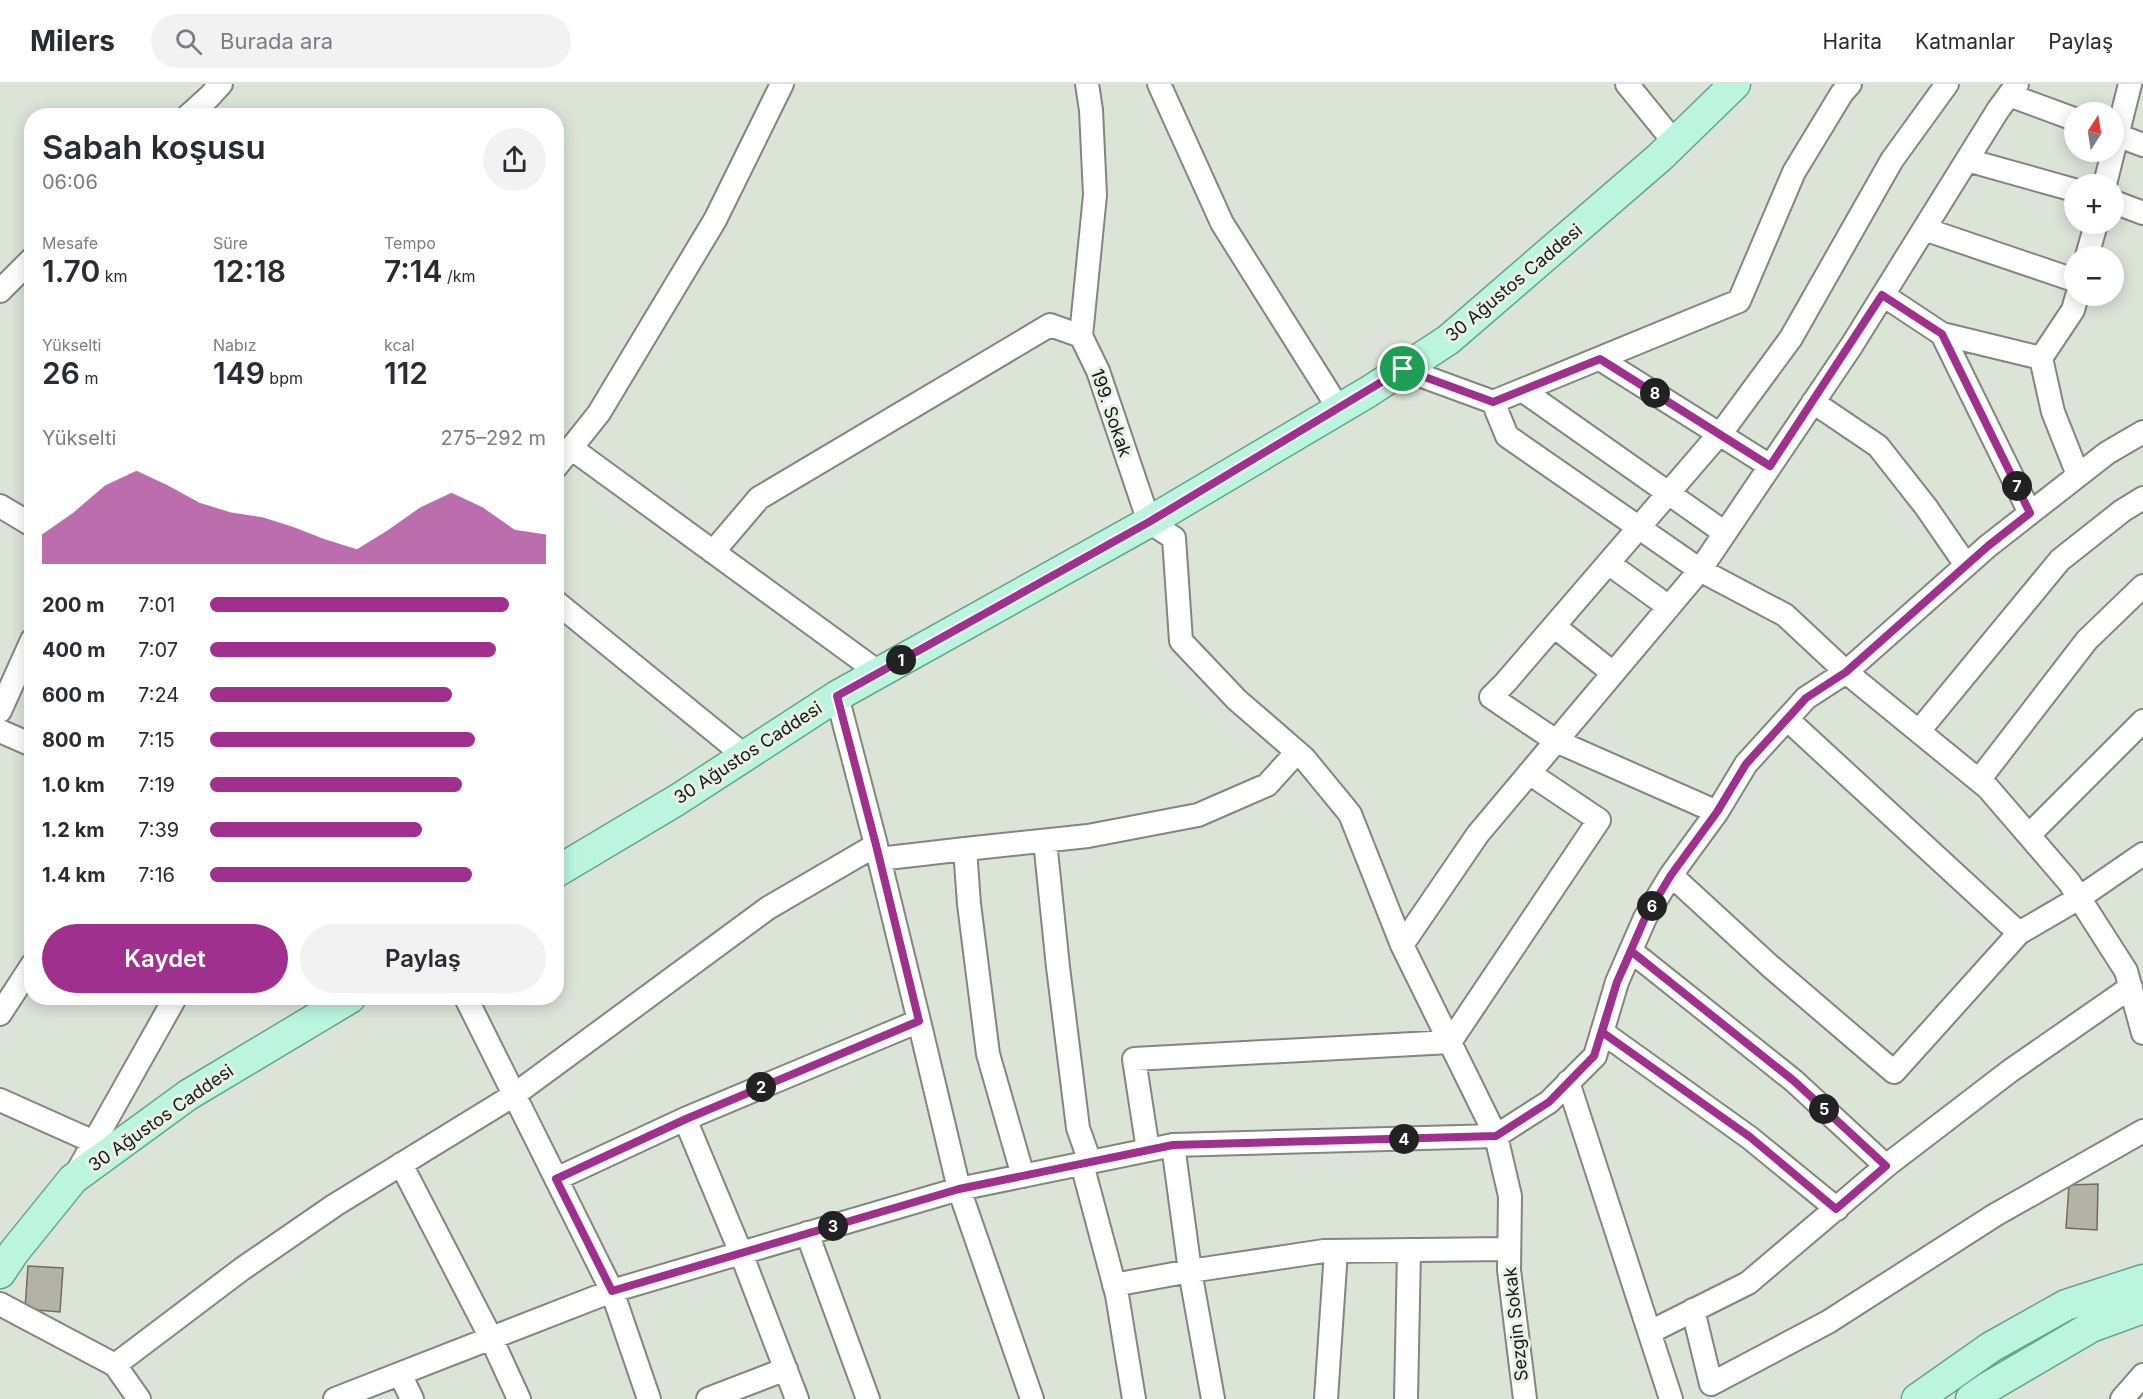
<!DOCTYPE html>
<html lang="tr">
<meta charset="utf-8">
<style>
body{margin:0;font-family:Inter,sans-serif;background:#f2f2f3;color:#2b2b33;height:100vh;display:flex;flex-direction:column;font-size:22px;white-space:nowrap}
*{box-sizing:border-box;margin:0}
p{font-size:20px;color:#7c7c81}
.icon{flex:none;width:33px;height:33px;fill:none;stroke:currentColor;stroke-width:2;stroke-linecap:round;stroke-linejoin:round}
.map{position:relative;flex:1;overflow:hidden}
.drawer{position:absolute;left:24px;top:24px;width:540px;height:897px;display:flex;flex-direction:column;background:#fff;border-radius:24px;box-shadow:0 3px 15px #0003}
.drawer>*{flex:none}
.needle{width:39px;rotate:12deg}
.controls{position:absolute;left:2064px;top:18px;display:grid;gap:12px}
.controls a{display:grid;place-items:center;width:60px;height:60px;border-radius:50%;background:#fff;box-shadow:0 3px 15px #0003;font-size:30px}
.pin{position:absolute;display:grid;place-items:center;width:51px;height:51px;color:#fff;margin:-26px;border:3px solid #fff;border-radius:50%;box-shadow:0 2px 6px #0007}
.km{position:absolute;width:30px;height:30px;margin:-15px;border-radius:50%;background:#222;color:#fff;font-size:16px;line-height:30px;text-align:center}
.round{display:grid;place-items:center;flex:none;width:63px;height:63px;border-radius:32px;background:#f2f2f3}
.headline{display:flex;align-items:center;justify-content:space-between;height:102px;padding:0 18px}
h1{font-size:33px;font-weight:600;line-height:45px}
.figures{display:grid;grid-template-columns:repeat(3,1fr);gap:9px;height:102px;padding:6px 18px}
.figures div{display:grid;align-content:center}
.figures b{font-size:30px;font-weight:600}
.figures small{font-size:16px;font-weight:400}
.figures p{font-size:16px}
.chart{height:168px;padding:12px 18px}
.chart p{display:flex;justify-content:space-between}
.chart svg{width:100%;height:108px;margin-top:6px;fill:#a0308d;opacity:.7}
.action{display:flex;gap:12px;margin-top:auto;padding:12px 18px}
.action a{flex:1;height:69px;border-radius:36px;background:#a0308d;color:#fff;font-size:24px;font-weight:600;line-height:69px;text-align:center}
.action a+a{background:#f2f2f3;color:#2b2b33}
ul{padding:0 18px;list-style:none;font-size:20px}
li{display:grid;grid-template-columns:96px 72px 1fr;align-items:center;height:45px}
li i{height:15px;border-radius:8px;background:#a0308d}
header{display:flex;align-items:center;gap:36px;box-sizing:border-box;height:84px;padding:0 30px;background:#fff;border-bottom:2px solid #e1e1e2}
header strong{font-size:28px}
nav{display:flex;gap:33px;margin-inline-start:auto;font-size:21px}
.search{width:420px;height:54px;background:#f2f2f3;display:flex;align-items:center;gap:15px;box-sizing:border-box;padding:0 21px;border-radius:33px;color:#7c7c81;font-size:22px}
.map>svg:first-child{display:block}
.building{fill:#b3b2a5;stroke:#6e6d61;stroke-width:1.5}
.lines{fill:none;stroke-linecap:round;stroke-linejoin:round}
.minor-casing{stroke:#80877c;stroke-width:26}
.major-casing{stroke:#65a38a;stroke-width:33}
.minor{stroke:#fff;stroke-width:22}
.major{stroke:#bcf5df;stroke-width:30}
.route-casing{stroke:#fff;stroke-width:12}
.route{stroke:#a0308d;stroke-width:8}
.labels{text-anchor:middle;stroke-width:6;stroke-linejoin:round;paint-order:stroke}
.street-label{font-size:18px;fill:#161915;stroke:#e9f1e5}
</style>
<header>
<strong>Milers</strong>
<div class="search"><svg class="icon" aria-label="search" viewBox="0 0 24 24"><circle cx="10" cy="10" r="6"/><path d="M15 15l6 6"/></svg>Burada ara</div>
<nav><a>Harita</a><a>Katmanlar</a><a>Paylaş</a></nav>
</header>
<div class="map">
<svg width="2143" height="1315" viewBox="0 0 2143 1315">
<rect width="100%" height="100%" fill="#dce4d8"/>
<path class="building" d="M2098,1100L2097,1146L2066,1144L2069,1101Z
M28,1182L63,1184L60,1228L25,1225Z"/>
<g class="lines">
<defs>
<path id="minor" d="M1159,0L1222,139L1339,325
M1627,0L1675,59
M2009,11L2074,35
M188,32L209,13L221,0
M2114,50L2143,61
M1967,76L2074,106
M2105,100L2130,0
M2114,118L2143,129
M1924,145L2074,196
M2087,172L2096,140
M0,207L32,175
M1883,211L1942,250L2030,429
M1942,250L2041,274L2053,328L2078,391
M1081,252L1095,111L1091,26L1087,0
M2041,274L2073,226L2077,212
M1600,275L1770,382
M1403,285L1493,318L1739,217L1794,88L1842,9L1850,0
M1522,306L1725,449
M1493,318L1507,352L1700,486L1785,531L1846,588L1988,462L2107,369L2143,348
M1813,318L1878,362L1926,423L1966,481
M571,364L878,588
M556,383L599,329L715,136L782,0
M0,422L32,441
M713,468L759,414L1050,241L1081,252L1098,287L1149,438L1174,454L1181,557L1237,616L1304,674L1350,730L1402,861L1496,1052L1549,1018L1595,972L1617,898L1645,834L1671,791L1717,728L1556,657L1491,613L1505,599L1727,341L1791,254L1892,76L1947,0
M1608,479L1669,523
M556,518L745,672
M1554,542L1613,589
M0,627L32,556
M1787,635L2019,849
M0,647L32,661
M1919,647L2060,476L2122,427L2143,414
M1979,696L2087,556L2143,502
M1717,728L1746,680L1806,614L1846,588L1988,704L2069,798L2126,887L2143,949
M2029,751L2143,637
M1045,757L1058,883L1078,1044L1090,1078
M876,762L919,937
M965,765L1088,752L1198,731L1267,701L1297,668
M879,775L965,765L969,820L988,970L1023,1092
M1671,791L1770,882L1894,988L2019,849L2079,814L2143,770
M1402,861L1478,750L1700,486L1852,261L1998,26L2017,0
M1631,867L1794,997L1886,1082
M466,914L612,1207L741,1169L797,1315
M0,930L32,881
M1602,948L1750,1054L1837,1125
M1568,998L1671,1315
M0,1016L94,1058
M1173,1061L1190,1187L1213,1315
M1148,1066L1134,975L1450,958L1599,736L1529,689
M401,1080L491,1254L519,1315
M1082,1080L1117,1211L1134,1315
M76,1090L175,914
M556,1095L685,1035L741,1169L959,1105L919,937L685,1035
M807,1149L868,1315
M1114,1201L1190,1187L1324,1167L1509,1165
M0,1220L115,1281L139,1315
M1693,1226L1711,1300L1828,1238L1995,1131L2143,1047
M1650,1248L1748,1199L1886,1082L2010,987L2131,903
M115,1281L242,1185L335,1121L514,1011L768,824L876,761L837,612
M400,1290L412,1315
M335,1315L612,1207L649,1315
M708,1315L786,1285
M1032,1315L959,1105L1173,1061L1496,1052L1510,1112L1509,1186L1525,1315
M1326,1315L1336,1167
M1406,1315L1409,1166
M2122,1315L2143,1291"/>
<path id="major" d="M556,788L677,716L837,612L1149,438L1368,308L1448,256L1660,73L1735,0
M0,1189L14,1168L73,1095L188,1011L350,914
M1917,1315L1991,1263L2066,1221L2143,1196
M1971,1315L1987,1304L2091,1243L2143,1224"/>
</defs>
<use href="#minor" class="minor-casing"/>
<use href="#major" class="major-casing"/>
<use href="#minor" class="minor"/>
<use href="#major" class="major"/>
</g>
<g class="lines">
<defs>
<path id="route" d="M1403,285L1149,438L837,612L876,761L919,937L686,1035L556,1095L612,1207L959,1105L1173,1061L1496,1052L1549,1018L1594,972L1617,898L1631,867L1794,997L1886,1082L1836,1125L1750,1053L1602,948L1617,898L1645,834L1671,791L1717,728L1746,680L1806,614L1846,588L1988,462L2030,429L1942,250L1882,211L1770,382L1600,275L1493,318L1403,285"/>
</defs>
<use href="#route" class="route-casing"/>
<use href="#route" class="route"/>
</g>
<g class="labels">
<g class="street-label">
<text transform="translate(1514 199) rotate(-40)" y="6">30 Ağustos Caddesi</text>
<text transform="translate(1111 329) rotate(71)" y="6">199. Sokak</text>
<text transform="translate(748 669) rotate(-33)" y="6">30 Ağustos Caddesi</text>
<text transform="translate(161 1034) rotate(-35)" y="6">30 Ağustos Caddesi</text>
<text transform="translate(1516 1240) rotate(-96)" y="6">Sezgin Sokak</text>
</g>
</g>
</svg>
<div class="controls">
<a><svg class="needle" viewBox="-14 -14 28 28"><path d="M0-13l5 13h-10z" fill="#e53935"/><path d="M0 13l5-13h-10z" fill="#7c7c81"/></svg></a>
<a>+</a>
<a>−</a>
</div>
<div class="pin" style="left:1403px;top:285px;background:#1e9e55"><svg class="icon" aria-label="arrive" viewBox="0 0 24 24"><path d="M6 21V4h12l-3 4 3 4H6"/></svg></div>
<b class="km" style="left:901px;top:576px">1</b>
<b class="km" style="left:761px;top:1003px">2</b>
<b class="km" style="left:833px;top:1142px">3</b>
<b class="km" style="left:1404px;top:1055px">4</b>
<b class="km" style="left:1824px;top:1025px">5</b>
<b class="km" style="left:1652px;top:822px">6</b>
<b class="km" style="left:2017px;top:402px">7</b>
<b class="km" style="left:1655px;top:309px">8</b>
<section class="drawer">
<div class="headline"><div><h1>Sabah koşusu</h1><p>06:06</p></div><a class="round"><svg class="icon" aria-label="share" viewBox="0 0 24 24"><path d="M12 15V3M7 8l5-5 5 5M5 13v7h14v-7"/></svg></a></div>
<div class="figures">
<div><p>Mesafe</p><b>1.70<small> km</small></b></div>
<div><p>Süre</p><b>12:18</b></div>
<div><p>Tempo</p><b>7:14<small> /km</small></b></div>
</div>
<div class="figures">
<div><p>Yükselti</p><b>26<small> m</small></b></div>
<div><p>Nabız</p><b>149<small> bpm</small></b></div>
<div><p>kcal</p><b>112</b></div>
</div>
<div class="chart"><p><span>Yükselti</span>275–292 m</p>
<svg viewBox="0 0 160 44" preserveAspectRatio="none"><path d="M0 44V32L10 23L20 12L30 6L40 12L50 19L60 23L70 25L80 29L90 34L100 38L110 30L120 21L130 15L140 21L150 30L160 32V44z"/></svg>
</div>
<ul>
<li><b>200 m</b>7:01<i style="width:89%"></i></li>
<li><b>400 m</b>7:07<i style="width:85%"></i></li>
<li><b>600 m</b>7:24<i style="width:72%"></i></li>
<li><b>800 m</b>7:15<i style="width:79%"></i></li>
<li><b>1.0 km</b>7:19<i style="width:75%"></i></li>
<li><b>1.2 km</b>7:39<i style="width:63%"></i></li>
<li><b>1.4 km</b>7:16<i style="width:78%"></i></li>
</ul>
<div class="action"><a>Kaydet</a><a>Paylaş</a></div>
</section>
</div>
